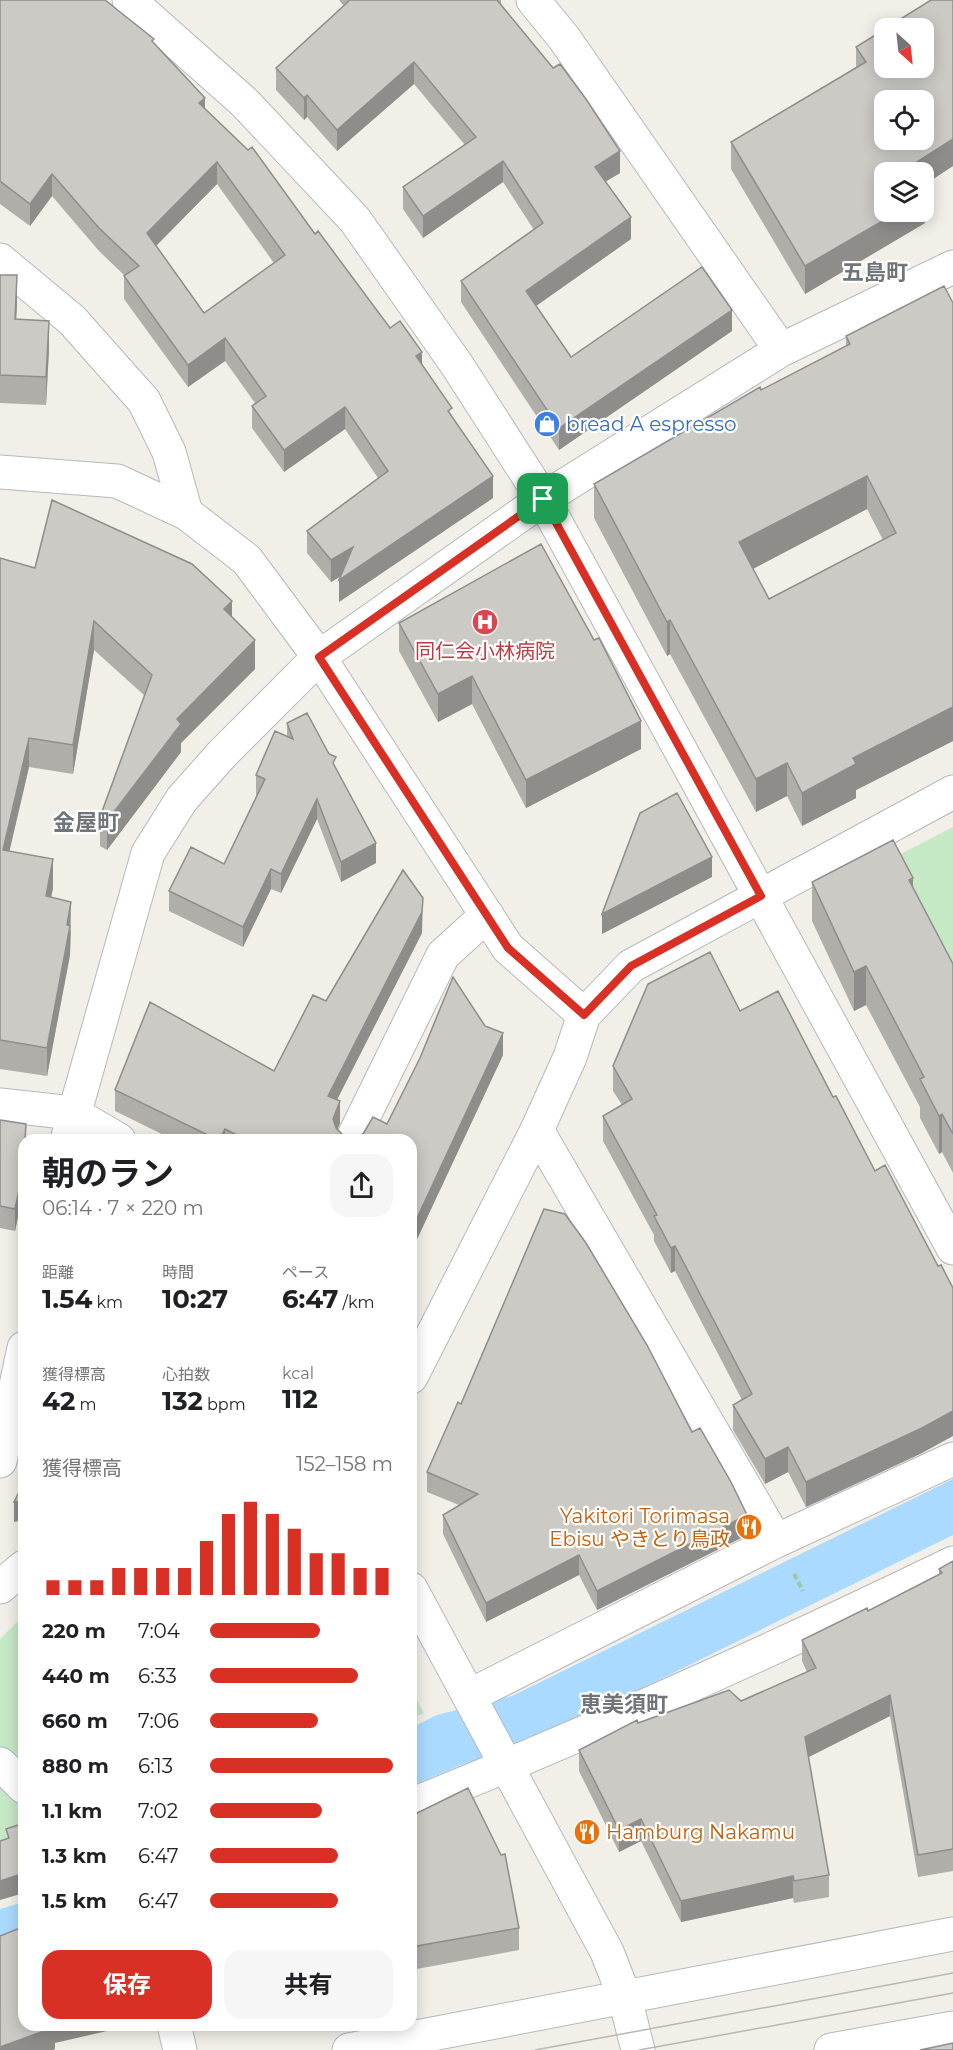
<!DOCTYPE html>
<html lang="ja">
<meta charset="utf-8">
<style>
body{margin:0;font-family:Montserrat,"Noto Sans JP",sans-serif;background:#f6f6f6;color:#202124;height:100vh;display:flex;flex-direction:column;font-size:22px;white-space:nowrap}
*{box-sizing:border-box;margin:0}
p{font-size:20px;color:#757577}
.icon{flex:none;width:33px;height:33px;fill:none;stroke:currentColor;stroke-width:2;stroke-linecap:round;stroke-linejoin:round}
.map{position:relative;flex:1;overflow:hidden}
.side{position:absolute;left:18px;top:1134px;width:399px;height:897px;display:flex;flex-direction:column;background:#fff;border-radius:18px;box-shadow:0 3px 15px #0003}
.side>*{flex:none}
.needle{width:39px;rotate:153deg}
.tools{position:absolute;left:874px;top:18px;display:grid;gap:12px}
.tools a{display:grid;place-items:center;width:60px;height:60px;border-radius:12px;background:#fff;box-shadow:0 3px 15px #0003;font-size:30px}
.pin{position:absolute;display:grid;place-items:center;width:51px;height:51px;color:#fff;margin:-26px;border-radius:12px;box-shadow:0 3px 9px #0006}
.round{display:grid;place-items:center;flex:none;width:63px;height:63px;border-radius:18px;background:#f6f6f6}
.headline{display:flex;align-items:center;justify-content:space-between;height:102px;padding:0 24px}
h1{font-size:33px;font-weight:700;line-height:45px}
.stats{display:grid;grid-template-columns:repeat(3,1fr);gap:9px;height:102px;padding:6px 24px}
.stats div{display:grid;align-content:center}
.stats b{font-size:26px;font-weight:700}
.stats small{font-size:16px;font-weight:400}
.stats p{font-size:16px}
.chart{height:168px;padding:12px 24px}
.chart p{display:flex;justify-content:space-between}
.chart svg{width:100%;height:108px;margin-top:6px;stroke:#d93025;stroke-width:6}
.button{display:flex;gap:12px;margin-top:auto;padding:12px 24px}
.button a{flex:1;height:69px;border-radius:18px;background:#d93025;color:#fff;font-size:24px;font-weight:700;line-height:69px;text-align:center}
.button a+a{background:#f6f6f6;color:#202124}
ul{padding:0 24px;list-style:none;font-size:20px}
li{display:grid;grid-template-columns:96px 72px 1fr;align-items:center;height:45px}
li i{height:15px;border-radius:8px;background:#d93025}
.map>svg:first-child{display:block}
.green{fill:#c5e8c5}
.water{fill:#aadaff}
.lines{fill:none;stroke-linecap:round;stroke-linejoin:round}
.minor-casing{stroke:#b5b8bc;stroke-width:35}
.tertiary-casing{stroke:#b5b8bc;stroke-width:35}
.path{stroke:#9cc7a9;stroke-width:4;stroke-dasharray:6 3;stroke-linecap:butt}
.minor{stroke:#fff;stroke-width:33}
.tertiary{stroke:#fff;stroke-width:33}
.tram{stroke:#b6b7b8;stroke-width:1.5}
.wall{fill:#afaea9;fill-rule:evenodd}
.shaded-wall{fill:#8f8d8a}
.building{fill:#cccac5;stroke:#8f8d8a;stroke-width:1.5;fill-rule:evenodd}
.route-casing{stroke:#fff;stroke-width:12}
.route{stroke:#d93025;stroke-width:8}
.labels{text-anchor:middle;stroke-width:4.5;stroke-linejoin:round;paint-order:stroke}
.shop-label{font-size:20px;fill:#366cbe;stroke:#fff;text-anchor:start}
.health-label{font-size:20px;fill:#be3a42;stroke:#fff}
.food-label{font-size:20px;fill:#c56008;stroke:#fff;text-anchor:end}
.quarter-label{font-size:22px;font-weight:bold;fill:#70757a;stroke:#fff}
</style>
<div class="map">
<svg width="953" height="2050" viewBox="0 0 953 2050">
<rect width="100%" height="100%" fill="#f1efe8"/>
<path class="green" d="M953,827V965L897,856Z
M24,1615V1891L0,1898V1639Z
M411,1690L424,1713L411,1719Z"/>
<path class="water" d="M953,1479V1535L537,1740L461,1765L411,1786V1728L437,1715L512,1696Z
M24,1902V1938L0,1945V1909Z"/>
<g class="lines">
<defs>
<path id="minor" d="M129,0L245,103L355,220L457,365L543,499L953,1248
M533,0L564,38L781,350
M0,260L72,320L144,401L169,452L186,513
M0,1105L73,1113L119,1140
M537,1130L776,1541
M67,1140L148,853L182,799L222,754L319,657L543,499L781,350L953,267
M352,1140L443,955L487,915
M0,1461L24,1348
M0,1587L24,1567
M469,1696L776,1541L953,1459
M0,1764L24,1787
M411,1805C594,1731 775,1649 953,1563
M174,2025L180,2050"/>
<path id="tertiary" d="M0,472L117,481L186,513L247,560L319,657L508,948L584,1015
M411,1377L537,1130L570,1057L584,1015L631,966L953,792
M411,1589L607,1952L625,1998L638,2050
M349,2050L953,1934
M831,2050L953,2028"/>
</defs>
<use href="#minor" class="minor-casing"/>
<use href="#tertiary" class="tertiary-casing"/>
<path class="path" d="M794,1574L803,1591"/>
<use href="#minor" class="minor"/>
<use href="#tertiary" class="tertiary"/>
<path class="tram" d="M535,2050L953,1973
M639,2050L953,1993"/>
</g>
<path class="wall" d="M0,0L154,43L205,109L315,234L390,328L422,364L452,416L493,498L339,602L341,576L331,582L307,553V531L378,478L345,429L284,472L252,428V406L255,403L225,361L188,387L124,299V276H125L99,251L52,196L30,226L0,204ZM217,184L274,263L204,313L156,246Z
M339,0H501V5L620,173L606,181L631,239L536,306L571,357L732,331L559,450L461,302V281L534,230L503,182L423,238L403,209V187L465,145L414,84L337,151L307,117L304,120L276,90V68L344,6Z
M856,47L953,166L924,185V172H885L925,223L805,294L731,169V142L856,67Z
M0,275L17,303L16,319L49,349L46,405L0,403Z
M953,303V741L856,790V798L802,826L787,796L756,812L670,654L667,656L594,518V484L761,390L846,346V336ZM867,509L883,540L769,599L753,569Z
M0,558L35,568L232,616L255,669L181,743V752L107,850L100,846V817L145,696L94,650L73,774L29,767L9,851L53,888L51,897L71,931L70,955L47,1076L0,1069Z
M399,623L594,640L641,749L526,808L472,704L438,722L399,651Z
M287,723L336,768L376,863L341,882L317,819L281,893L271,889L243,947L169,911V891L224,864L257,795H256V775L287,736Z
M812,882L913,888L953,964V1173L942,1152L939,1154L920,1118V1107L866,1005L854,1011L812,921Z
M422,933L337,1100L340,1123L337,1129L343,1135L354,1137L387,1124L503,1055L411,1252V1140H174L115,1111V1090L274,1071L326,1001Z
M613,1066L922,1453L806,1507L788,1472L765,1484L733,1430V1405L742,1400L675,1271L671,1273L654,1241V1235L603,1141V1116L622,1105L613,1091Z
M0,1120L26,1140H24V1172L22,1198L15,1231L0,1228Z
M461,1404L747,1535L597,1610L579,1575L486,1622L443,1534V1515L459,1505L427,1492V1472Z
M953,1561V1871L918,1877L890,1716L808,1757L829,1875V1897L794,1903L793,1898L681,1922L641,1841L619,1852L579,1771V1750L638,1723L741,1701L807,1672L802,1661V1640L868,1611L939,1575V1569Z
M411,1816L519,1928V1950L411,1970Z"/>
<path class="shaded-wall" d="M414,62V84L337,151V130Z
M307,95V117L304,120V98Z
M205,98V120L199,103Z
M953,139V166L924,185V172H909V167Z
M620,151V173L595,188V167Z
M503,161V182L423,238V216Z
M217,162V184L147,255V233Z
M52,174V196L30,226V204Z
M924,196H925V223L805,294V266L898,212H924Z
M631,217V239L526,313V291Z
M17,275V303L15,347V319Z
M732,310V331L559,450V428Z
M49,321V349L46,405V377Z
M225,338V361L188,387V365Z
M422,352V374L416,356Z
M345,407V429L284,472V450Z
M493,476V498L339,602V580Z
M867,476V509L739,576V542Z
M353,547V569L331,582V560Z
M232,601V630L224,609Z
M670,620V654L667,656V622Z
M94,621V650L73,774V745Z
M255,640V669L181,743V752L107,850V821L177,719Z
M472,676V704L438,722V694Z
M953,707V741L856,790V798L802,826V793L853,758Z
M641,721V749L526,808V780Z
M29,738V767L3,879V850Z
M787,763V796L756,812V779Z
M317,799V819L281,893V874Z
M376,843V863L341,882V862Z
M712,857V877L602,934V914Z
M53,859V888L46,924V896Z
M271,869V889L243,947V927Z
M913,878V916L909,880Z
M423,898L422,933L328,1117V1096Z
M71,902L70,955L47,1076V1048Z
M866,966V1005L854,1011V972Z
M503,1033V1055L411,1252V1231Z
M340,1101V1123L333,1140V1119Z
M942,1114V1152L939,1154V1116Z
M225,1129V1140H219Z
M24,1150V1172L22,1198L15,1231V1209Z
M675,1246V1271L671,1273V1248Z
M953,1411V1436L922,1453L806,1507V1482Z
M788,1447V1472L765,1484V1459Z
M24,1500V1520L14,1522V1502Z
M747,1515V1535L597,1610V1591Z
M579,1555V1575L486,1622V1603Z
M890,1695V1716L805,1759V1737Z
M641,1819V1841L619,1852V1830Z
M24,1873V1893L0,1900V1881Z
M793,1876V1898L681,1922V1901Z
M52,2025H133L55,2043V2049L53,2050H0V2047Z"/>
<path class="building" d="M0,0H105L154,39L152,41L205,98L199,103L248,150L252,147L315,234L318,231L390,328L400,321L422,352L416,356L452,408L448,411L493,476L339,580L353,547L331,560L307,531L388,471L345,407L284,450L252,406L266,396L225,338L188,365L124,276L139,266L99,228L52,174L30,204L0,181ZM217,162L285,255L204,313L147,233Z
M350,0H497L553,68L560,64L586,99L620,151L595,167L631,217L526,291L571,357L702,267L732,310L559,428L461,281L543,223L503,161L423,216L403,187L476,137L414,62L337,130L307,95L304,98L276,68Z
M931,0H953V139L909,167L912,172H885V212H898L805,266L731,142L866,62L856,47L885,29V68H924V28H886ZM885,100H924V140H885Z
M0,275H17L15,319L49,321L46,377L0,375Z
M944,286L953,303V707L853,758L856,764L802,793L787,763L756,779L670,620L667,622L594,484L760,387L761,390L850,344L846,336ZM867,476L896,533L769,599L739,542Z
M52,500L192,564L232,601L224,609L255,640L177,719L181,724L107,821L100,817L152,675L94,621L73,745L29,738L3,850L53,859L46,896L71,902L67,925L70,926L47,1048L0,1040V558L35,568Z
M541,544L594,640L599,638L641,721L526,780L472,676L438,694L399,623Z
M307,713L329,754L336,757L333,763L376,843L341,862L317,799L281,874L271,869L243,927L169,891L191,847L224,864L265,779L256,775L275,731L293,739L287,723Z
M677,793L712,857L602,914L640,813Z
M893,840L913,878L909,880L953,964V1134L942,1114L939,1116L920,1079L924,1077L866,966L854,972L812,882Z
M403,870L423,898L422,912L328,1096L340,1101L333,1119L336,1128L343,1135L354,1137L363,1134L373,1117L387,1124L420,1058L453,977L485,1026L503,1033L411,1231V1140H247L225,1129L219,1140H218L115,1090L150,1002L274,1071L313,995L326,1001Z
M710,952L740,1011L778,991L833,1097L836,1096L875,1171L885,1165L938,1266L941,1265L953,1288V1411L922,1428L806,1482L788,1447L765,1459L733,1405L752,1394L675,1246L671,1248L654,1216L657,1215L603,1116L632,1099L613,1066L648,984Z
M0,1120L26,1124L25,1140H24L22,1176L15,1209L0,1206Z
M544,1209L565,1214L586,1243L647,1345L692,1432L700,1428L731,1482L747,1515L597,1591L579,1555L486,1603L443,1515L478,1494L427,1472L458,1402L461,1404Z
M24,1482V1500L14,1502Z
M953,1561V1849L918,1855L890,1695L805,1737L829,1875L794,1881L793,1876L681,1901L641,1819L619,1830L579,1750L637,1720L638,1723L729,1690L741,1701L816,1668L802,1640L867,1608L868,1611L942,1573L939,1569Z
M468,1788L501,1855L505,1854L519,1928L411,1947V1816Z
M24,1823V1873L0,1881V1841L9,1838L6,1829Z
M20,1928L24,1940V2025H54L55,2027L0,2047V1936Z
M953,2043V2050H920Z"/>
<g class="lines">
<defs>
<path id="route" d="M543,499L761,896L631,966L584,1015L508,948L319,657Z"/>
</defs>
<use href="#route" class="route-casing"/>
<use href="#route" class="route"/>
</g>
<defs>
<symbol id="shop-disc" viewBox="-11 -11 22 22"><circle r="9.5" fill="#3f7fe0" stroke="#fff"/><path d="M-5-2.5h2.3a2.7 3.5 0 0 1 5.4 0H5L5.5 6h-11ZM-1.5-2.5h3a1.5 2.3 0 0 0-3 0Z" fill="#fff"/></symbol>
<symbol id="hospital-disc" viewBox="-11 -11 22 22"><circle r="9.5" fill="#e0444e" stroke="#fff"/><path d="M-5-5h3v3.5h4V-5h3V5h-3V1.5h-4V5h-3Z" fill="#fff"/></symbol>
<symbol id="restaurant-disc" viewBox="-11 -11 22 22"><circle r="9.5" fill="#e8710a" stroke="#fff"/><path d="M-5-6h1v4h1v-4h1v4h1v-4h1v5L-1.5 .5V6h-2V.5L-5-1ZM5-6V6H3V1.5H1.5Q1.5-4 5-6Z" fill="#fff"/></symbol>
</defs>
<g fill-rule="evenodd">
<use href="#shop-disc" x="532" y="409" width="30" height="30"/>
<use href="#hospital-disc" x="470" y="607" width="30" height="30"/>
<use href="#restaurant-disc" x="734" y="1512" width="30" height="30"/>
<use href="#restaurant-disc" x="572" y="1817" width="30" height="30"/>
</g>
<g class="labels">
<g class="shop-label">
<text x="566" y="431">bread A espresso</text>
</g>
<g class="health-label">
<text x="485" y="658">同仁会小林病院</text>
</g>
<g class="food-label">
<text x="730" y="1523">Yakitori Torimasa<tspan x="730" dy="23">Ebisu やきとり鳥政</tspan></text>
<text x="606" y="1839" text-anchor="start">Hamburg Nakamu</text>
</g>
<g class="quarter-label">
<text x="875" y="280">五島町</text>
<text x="86" y="830">金屋町</text>
<text x="624" y="1712">恵美須町</text>
</g>
</g>
</svg>
<div class="tools">
<a><svg class="needle" viewBox="-14 -14 28 28"><path d="M0-13l5 13h-10z" fill="#e53935"/><path d="M0 13l5-13h-10z" fill="#757577"/></svg></a>
<a><svg class="icon" aria-label="locate" viewBox="0 0 24 24"><circle cx="12" cy="12" r="6"/><path d="M12 2v4M12 18v4M2 12h4M18 12h4"/></svg></a>
<a><svg class="icon" aria-label="layers" viewBox="0 0 24 24"><path d="M12 4l9 5-9 5-9-5zM3 14l9 5 9-5"/></svg></a>
</div>
<div class="pin" style="left:543px;top:499px;background:#1e9e55"><svg class="icon" aria-label="arrive" viewBox="0 0 24 24"><path d="M6 21V4h12l-3 4 3 4H6"/></svg></div>
<section class="side">
<div class="headline"><div><h1>朝のラン</h1><p>06:14 · 7 × 220 m</p></div><a class="round"><svg class="icon" aria-label="share" viewBox="0 0 24 24"><path d="M12 15V3M7 8l5-5 5 5M5 13v7h14v-7"/></svg></a></div>
<div class="stats">
<div><p>距離</p><b>1.54<small> km</small></b></div>
<div><p>時間</p><b>10:27</b></div>
<div><p>ペース</p><b>6:47<small> /km</small></b></div>
</div>
<div class="stats">
<div><p>獲得標高</p><b>42<small> m</small></b></div>
<div><p>心拍数</p><b>132<small> bpm</small></b></div>
<div><p>kcal</p><b>112</b></div>
</div>
<div class="chart"><p><span>獲得標高</span>152–158 m</p>
<svg viewBox="0 0 160 44" preserveAspectRatio="none"><path d="M5 44V38M15 44V38M25 44V38M35 44V33M45 44V33M55 44V33M65 44V33M75 44V22M85 44V11M95 44V6M105 44V11M115 44V17M125 44V27M135 44V27M145 44V33M155 44V33"/></svg>
</div>
<ul>
<li><b>220 m</b>7:04<i style="width:60%"></i></li>
<li><b>440 m</b>6:33<i style="width:81%"></i></li>
<li><b>660 m</b>7:06<i style="width:59%"></i></li>
<li><b>880 m</b>6:13<i style="width:100%"></i></li>
<li><b>1.1 km</b>7:02<i style="width:61%"></i></li>
<li><b>1.3 km</b>6:47<i style="width:70%"></i></li>
<li><b>1.5 km</b>6:47<i style="width:70%"></i></li>
</ul>
<div class="button"><a>保存</a><a>共有</a></div>
</section>
</div>
